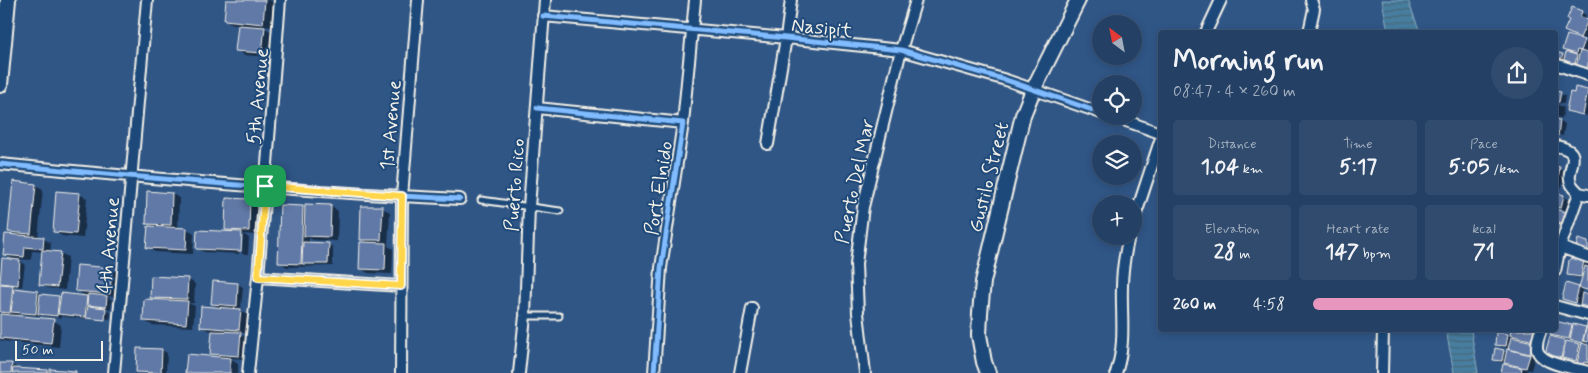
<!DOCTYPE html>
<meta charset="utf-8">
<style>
body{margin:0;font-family:Mynerve,sans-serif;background:#304b6d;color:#f1f3f6;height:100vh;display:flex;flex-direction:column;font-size:19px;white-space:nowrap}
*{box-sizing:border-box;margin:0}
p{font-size:16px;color:#a3afbf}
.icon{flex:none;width:28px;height:28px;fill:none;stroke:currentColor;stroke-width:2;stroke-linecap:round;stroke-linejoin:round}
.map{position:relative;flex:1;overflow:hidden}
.side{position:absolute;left:1158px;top:30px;width:400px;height:302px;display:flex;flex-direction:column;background:#244064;border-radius:5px;box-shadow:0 2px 8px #0003,0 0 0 1px #415978}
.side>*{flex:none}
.needle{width:32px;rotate:328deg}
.controls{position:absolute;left:1092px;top:15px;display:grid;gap:10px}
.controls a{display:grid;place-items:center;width:50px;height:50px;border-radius:50%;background:#244064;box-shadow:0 2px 8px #0003,0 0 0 1px #415978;font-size:25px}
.scale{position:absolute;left:15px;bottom:12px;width:88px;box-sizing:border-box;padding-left:5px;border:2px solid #f4f1e8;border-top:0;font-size:14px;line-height:18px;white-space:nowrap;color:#f4f1e8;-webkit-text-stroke:4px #1f4a7a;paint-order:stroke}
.pin{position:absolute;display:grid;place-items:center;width:42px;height:42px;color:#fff;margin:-21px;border-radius:10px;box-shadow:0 2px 8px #0006}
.round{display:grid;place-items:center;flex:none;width:52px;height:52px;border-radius:26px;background:#304b6d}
.summary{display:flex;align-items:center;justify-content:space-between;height:85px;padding:0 15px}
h1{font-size:28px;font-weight:800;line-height:38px}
.stats{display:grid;grid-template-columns:repeat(3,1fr);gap:8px;height:85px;padding:5px 15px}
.stats div{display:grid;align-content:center;border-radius:5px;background:#304b6d;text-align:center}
.stats b{font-size:21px;font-weight:800}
.stats small{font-size:14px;font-weight:400}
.stats p{font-size:14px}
ul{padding:0 15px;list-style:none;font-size:16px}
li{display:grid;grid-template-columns:80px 60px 1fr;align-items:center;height:38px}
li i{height:12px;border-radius:6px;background:#e797bd}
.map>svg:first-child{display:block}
.water{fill:url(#water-rules);stroke:#8cacbd}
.shadow{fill:#0007;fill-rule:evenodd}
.building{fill:#6079a6;stroke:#f4f1e8}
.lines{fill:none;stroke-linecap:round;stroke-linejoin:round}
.lane-casing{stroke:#f4f1e8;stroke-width:9}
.street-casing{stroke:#f4f1e8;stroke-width:14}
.secondary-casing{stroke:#f4f1e8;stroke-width:18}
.lane{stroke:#1f4a7a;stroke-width:5}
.street{stroke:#1f4a7a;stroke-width:10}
.secondary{stroke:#1f4a7a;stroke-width:14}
.cycleway-casing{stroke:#1f4a7a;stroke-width:8}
.cycleway{stroke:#80bcff;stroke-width:5}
.route-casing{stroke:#fff;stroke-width:10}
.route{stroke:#ffd54a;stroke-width:6}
.labels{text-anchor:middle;stroke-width:4;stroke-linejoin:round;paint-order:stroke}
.street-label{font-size:20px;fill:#f4f1e8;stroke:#1f4a7a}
</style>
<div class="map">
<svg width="1588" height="373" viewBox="0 0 1588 373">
<defs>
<pattern id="water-rules" width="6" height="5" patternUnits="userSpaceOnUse" patternTransform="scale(1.25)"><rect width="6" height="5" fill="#467ea0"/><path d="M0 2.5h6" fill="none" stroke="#476678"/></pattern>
</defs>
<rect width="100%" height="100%" fill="#305686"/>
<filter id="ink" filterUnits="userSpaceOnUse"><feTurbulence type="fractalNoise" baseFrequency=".02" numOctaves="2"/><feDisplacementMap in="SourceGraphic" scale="10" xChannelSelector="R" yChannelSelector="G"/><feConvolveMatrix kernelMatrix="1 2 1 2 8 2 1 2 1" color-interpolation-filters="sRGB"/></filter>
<g filter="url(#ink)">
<path class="water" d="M1382,0H1408L1420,32H1388Z
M1446,330H1471L1478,373H1454Z"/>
<path class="shadow" d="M227,0H270L273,2L271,27L262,26L272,32L270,57L244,55L237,50L239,25L233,24L225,20Z
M1573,9L1586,15L1584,20L1588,22V33L1585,40L1571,33Z
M1584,41L1588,44L1586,54H1588V74L1565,66L1555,54L1566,57L1567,52L1563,49Z
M1576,89L1588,91V116L1572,113L1567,111Z
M1555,92L1565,96L1564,104L1555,102Z
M1555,103L1564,108L1562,118L1555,117Z
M1555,120L1565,124L1563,136L1555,134Z
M1555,167L1564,171L1562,187L1555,185Z
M35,185L43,189L38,238L44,239L51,243L50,252L60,253L68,257L65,290L48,288L40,284L44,252L32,251L31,260L16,259L25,264L22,287L11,285L19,290L38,292L43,295L61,299L62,295L88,297L76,290L112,269L119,274L117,297L106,296L112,300L111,309L103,308L111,312L110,319L91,317V319L65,317L62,315L61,318L44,316L41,314V316L18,314L17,317L53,320L61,325L59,347L3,341L0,340V285L7,286L1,282L15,261L5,254L18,236L9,231Z
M79,194L87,198L83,238L62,236L54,231Z
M172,194L179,198L178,229H187L194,233L193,254L155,252L148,247L155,227L147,223Z
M1555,194L1569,199L1566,210L1555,208Z
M227,199L250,200L258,205L256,235L243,234L249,238L248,254H242L243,235H240L239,254L204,252L197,248L232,233L226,229Z
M330,206L338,211L337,241L313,240L309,238V243L328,244L333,247V266L287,267L279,262L302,207L306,209Z
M382,208L390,212L388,246L393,249L392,274L368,273L360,268L370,244L361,239Z
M1555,236L1564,241L1555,248Z
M1583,261L1588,264V291L1584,289L1582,294L1588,296V307L1563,298L1579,288L1580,289L1583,279L1573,277L1568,274Z
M188,279L195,284L194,303H188L195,306L193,327L152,325L144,321L158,301L152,297Z
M214,282L238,284L243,287L241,308H236L248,315L247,333H238L248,338L246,359L230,358L238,363V373H187L221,358L212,353L214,331L208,330L201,326L222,309L212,304Z
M1555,322L1574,327V326L1588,329V327L1587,346H1588V367L1579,362L1566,358V360L1552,357L1547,354L1560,339L1552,334L1553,330H1555ZM1562,338L1583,344L1582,347L1569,343Z
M1512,330L1539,343L1530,341L1538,346L1531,370L1527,369L1526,373H1502L1505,363L1499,362L1494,359L1503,351L1508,354L1509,348L1501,347L1496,344L1508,335L1511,337Z
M162,350L167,353L166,373H141L137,371Z
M0,364H11L16,367V370L48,371L51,373H0Z"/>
<path class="building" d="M226,0H265L263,24L224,20Z
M1572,7L1582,11L1580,17L1588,20L1580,38L1564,31L1569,20L1567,19Z
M238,25L265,27L262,53L235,51Z
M1567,35L1585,40L1581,51L1577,50L1576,54L1562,50Z
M1580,51L1588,53V64L1586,72L1575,70Z
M1555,52L1563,54L1560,64L1555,63Z
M1566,52L1577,55L1574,69L1562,66Z
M1575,87L1588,90L1583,115L1566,111L1570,92L1574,93Z
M1555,91L1561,92L1559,102L1555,101Z
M1555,119L1560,120L1558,136H1555Z
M1555,166L1560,167L1557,185L1555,184Z
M13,181L36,184L31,234L8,232Z
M56,191L80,193L76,234L53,232Z
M147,191L172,193L171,225L146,224Z
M1555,192L1564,195L1561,208L1555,207Z
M226,198L250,199L249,231L225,230Z
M305,204L331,205L330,237L304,236Z
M280,205L303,206L301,264L278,263Z
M361,206H383L381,240H360Z
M1555,209L1569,213L1566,224L1555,221Z
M1555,222L1564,225L1561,236L1555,234Z
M148,226L187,228L186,250L146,248Z
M197,230L242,232L241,251L196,249Z
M5,234L44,237L43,249L25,247L24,257L3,255Z
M1578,239L1588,242V255L1575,251Z
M303,242L329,243L328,264H302Z
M360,242L386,243L385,270L359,269Z
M42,250L61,252L57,287L39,285Z
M2,258L20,260L18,285L0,283Z
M1572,258L1584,260L1581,277L1567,275L1569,260Z
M77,265L112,268L110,294L75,291Z
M1585,266L1588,267V290L1579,288Z
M151,276L188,278L187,299L150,298Z
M213,281L238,283L237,306L211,304Z
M1566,283L1579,287L1575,303L1562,299Z
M0,284L13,285L10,313L0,312Z
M14,288L38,291L36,314L11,312Z
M61,293L87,296L85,317L58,314Z
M1582,293L1588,295V307L1580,305Z
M40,294L59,296L57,316L38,314Z
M88,294L107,296L106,307L87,305Z
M144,299L188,301L186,324L143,321Z
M88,306L106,308L105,320L86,318Z
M201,306L241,309L239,330L200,327Z
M0,314L54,319L51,343L0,338Z
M1555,321L1572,325L1569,339L1550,335L1551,330H1555Z
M1588,321V342L1583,341Z
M1573,324L1586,327L1582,343L1570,340Z
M1511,330H1537L1534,341L1510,335Z
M212,331L241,332L239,356L210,354Z
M1496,332L1508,334L1506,346L1495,345Z
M1550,336L1565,340L1561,358L1545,354Z
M1511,337L1533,342L1530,354L1508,349Z
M1566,341L1580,344L1576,361L1562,358Z
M1582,343L1588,345V363L1584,362L1583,365L1577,363Z
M137,348L162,349L161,373L136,372Z
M1495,348L1504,350L1502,361L1493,360Z
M1507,349L1530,355L1526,368L1504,363Z
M187,354L231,358L230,373H185Z
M0,363H12L11,373H0Z
M1503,364L1522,368L1521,373H1501Z
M13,368L48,370V373H12Z
M50,369L76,371V373H50Z"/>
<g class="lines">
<defs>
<path id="lane" d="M481,200L560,211
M525,316H559"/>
<path id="street" d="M543,16L786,38L901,50L1006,80L1101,113
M1206,32L1221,0
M1309,32L1314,9L1311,0
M1555,64L1588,75
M537,108L683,123L661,268L654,373
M1112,116L1160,133
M683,123L695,0
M768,144L786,38L791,0
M1555,146C1588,151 1564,169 1571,183C1572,186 1576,190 1579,193
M0,164C153,179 307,192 460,199
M1134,220L1160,141
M1560,247L1588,257
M1555,271L1560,247L1579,193L1588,195
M258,277L401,286
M1555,306L1588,315
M1541,330C1539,335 1537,341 1537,346C1535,364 1575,368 1588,372
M114,373L147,0
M248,373L258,277L280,0
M401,373L402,196L418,0
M519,373L525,316L529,207L545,0
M740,373L752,308
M865,373L858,313L856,264L863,207L901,50L916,0
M1116,373C1126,343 1121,317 1122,287C1122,270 1125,253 1129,236
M1382,373L1383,330"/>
<path id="secondary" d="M0,85L8,0
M988,373L984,362L979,335L980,313L983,282L997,223L1023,115L1033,90L1078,0"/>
</defs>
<use href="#lane" class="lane-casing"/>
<use href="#street" class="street-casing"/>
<use href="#secondary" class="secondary-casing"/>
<use href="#lane" class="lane"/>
<use href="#street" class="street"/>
<use href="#secondary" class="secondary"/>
<defs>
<path id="cycleway" d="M543,16L786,38L901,50L1006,80L1101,113
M537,108L683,123L661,268L654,373
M0,164C153,179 307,192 460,199"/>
</defs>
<use href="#cycleway" class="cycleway-casing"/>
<use href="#cycleway" class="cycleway"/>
</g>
</g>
<g class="lines" filter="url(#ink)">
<defs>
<path id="route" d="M265,186L402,196L401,286L258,277Z"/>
</defs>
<use href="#route" class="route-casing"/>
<use href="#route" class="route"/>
</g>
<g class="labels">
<g class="street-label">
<text transform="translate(822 27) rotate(6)" y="7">Nasipit</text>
<text transform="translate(257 96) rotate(-85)" y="7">5th Avenue</text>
<text transform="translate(390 125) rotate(-85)" y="7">1st Avenue</text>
<text transform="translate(988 177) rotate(-76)" y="7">Gustilo Street</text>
<text transform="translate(854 181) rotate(-78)" y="7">Puerto Del Mar</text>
<text transform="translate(514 185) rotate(-86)" y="7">Puerto Rico</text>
<text transform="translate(658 188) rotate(-81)" y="7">Port Elnido</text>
<text transform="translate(108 245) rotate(-85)" y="7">4th Avenue</text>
</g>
</g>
</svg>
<div class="controls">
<a><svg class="needle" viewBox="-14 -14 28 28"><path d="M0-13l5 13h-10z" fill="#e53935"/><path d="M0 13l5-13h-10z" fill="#a3afbf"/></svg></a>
<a><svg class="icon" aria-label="locate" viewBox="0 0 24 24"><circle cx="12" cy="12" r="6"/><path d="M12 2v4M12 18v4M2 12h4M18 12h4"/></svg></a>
<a><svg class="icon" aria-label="layers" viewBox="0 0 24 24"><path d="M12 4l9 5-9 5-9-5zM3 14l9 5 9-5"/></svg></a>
<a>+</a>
</div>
<div class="scale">50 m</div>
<div class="pin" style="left:265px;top:186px;background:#1e9e55"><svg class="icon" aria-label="arrive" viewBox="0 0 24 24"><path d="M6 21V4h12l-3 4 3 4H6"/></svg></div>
<section class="side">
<div class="summary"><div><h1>Morning run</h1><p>08:47 · 4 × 260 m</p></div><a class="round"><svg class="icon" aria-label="share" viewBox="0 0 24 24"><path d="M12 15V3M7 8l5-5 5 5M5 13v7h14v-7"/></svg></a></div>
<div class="stats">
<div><p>Distance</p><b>1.04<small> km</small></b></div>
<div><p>Time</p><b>5:17</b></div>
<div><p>Pace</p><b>5:05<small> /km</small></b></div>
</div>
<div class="stats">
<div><p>Elevation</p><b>28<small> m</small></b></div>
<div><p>Heart rate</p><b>147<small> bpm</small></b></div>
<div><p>kcal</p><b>71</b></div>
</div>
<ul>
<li><b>260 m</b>4:58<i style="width:87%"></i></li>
</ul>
</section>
</div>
